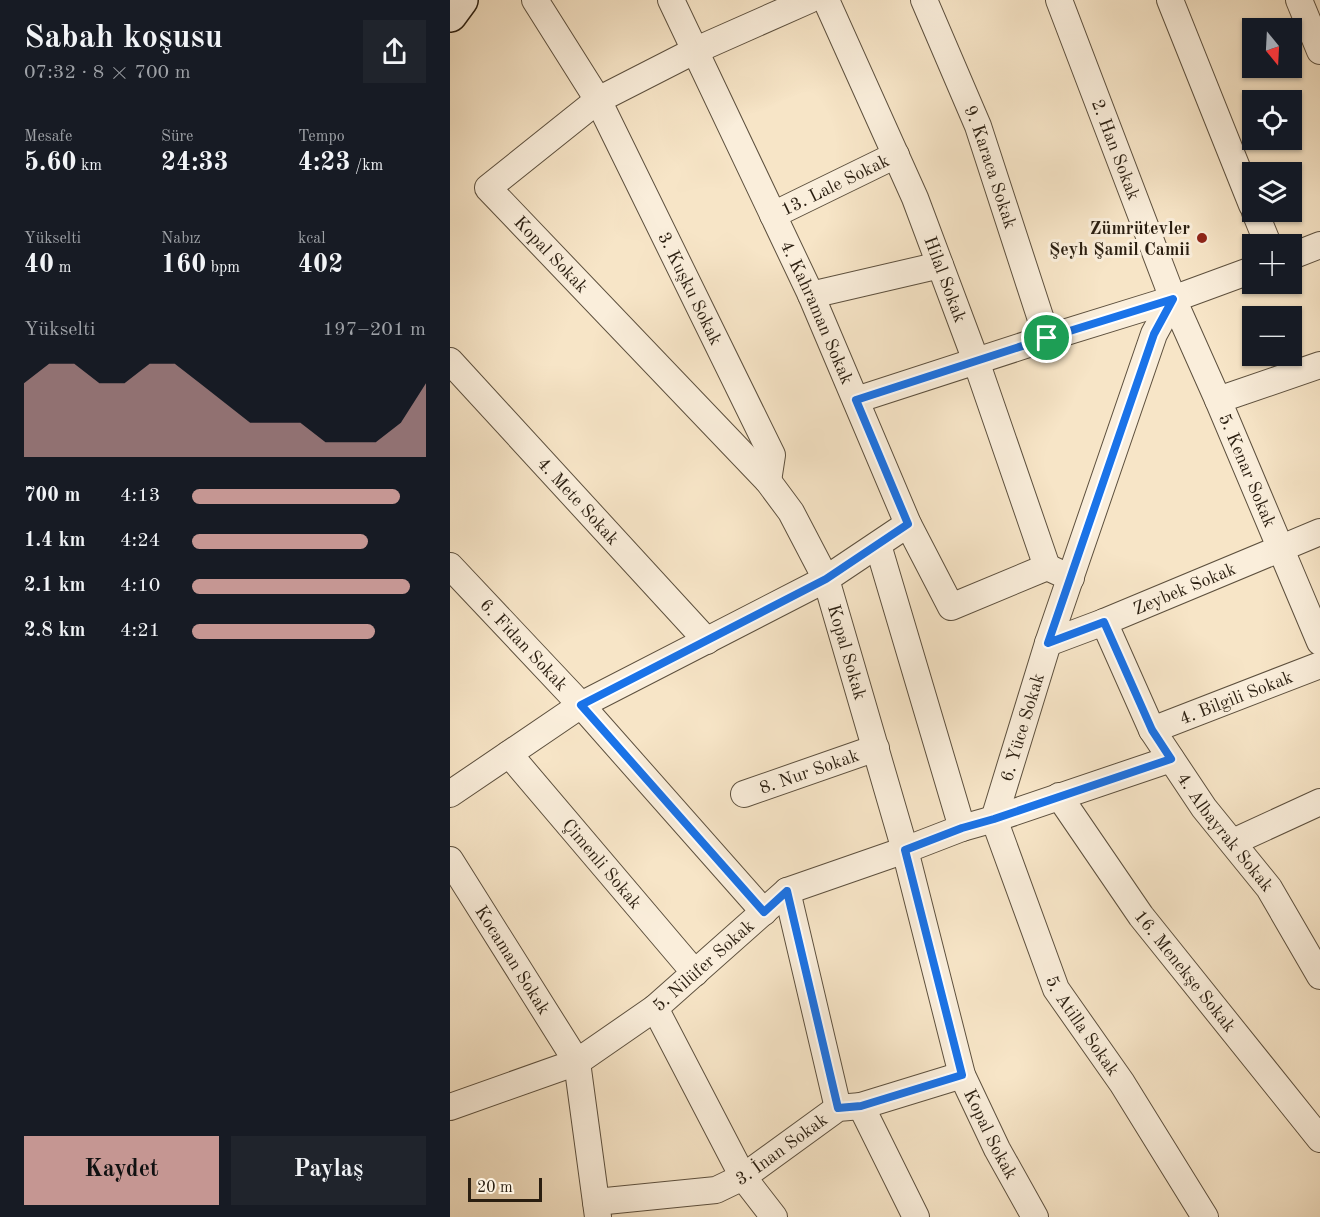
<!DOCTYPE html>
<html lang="tr">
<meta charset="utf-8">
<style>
body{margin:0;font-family:"Old Standard TT",serif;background:#20242c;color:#f1f3f6;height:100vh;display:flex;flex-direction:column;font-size:22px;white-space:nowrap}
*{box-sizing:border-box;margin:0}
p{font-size:20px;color:#9ea1a6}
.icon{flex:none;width:33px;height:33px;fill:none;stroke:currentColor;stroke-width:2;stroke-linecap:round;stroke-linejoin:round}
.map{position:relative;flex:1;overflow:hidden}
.panel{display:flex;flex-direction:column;background:#171b24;width:450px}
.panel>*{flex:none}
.needle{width:39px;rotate:162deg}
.tools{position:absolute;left:792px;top:18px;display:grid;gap:12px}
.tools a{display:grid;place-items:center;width:60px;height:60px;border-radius:0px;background:#171b24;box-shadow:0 2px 4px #0004;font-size:30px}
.scale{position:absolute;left:18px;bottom:15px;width:74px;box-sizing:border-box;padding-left:6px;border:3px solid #2a1e10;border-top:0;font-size:16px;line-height:21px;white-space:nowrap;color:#2a1e10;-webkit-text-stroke:4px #faeedb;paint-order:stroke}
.pin{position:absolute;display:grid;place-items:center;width:51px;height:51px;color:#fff;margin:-26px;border:3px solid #fff;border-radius:50%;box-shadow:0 2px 6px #0007}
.round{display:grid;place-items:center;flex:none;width:63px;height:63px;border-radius:0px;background:#20242c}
.overview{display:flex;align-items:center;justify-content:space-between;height:102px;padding:0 24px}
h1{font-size:33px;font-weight:700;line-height:45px}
.metrics{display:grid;grid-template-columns:repeat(3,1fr);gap:9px;height:102px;padding:6px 24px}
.metrics div{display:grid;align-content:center}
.metrics b{font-size:26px;font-weight:700}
.metrics small{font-size:16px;font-weight:400}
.metrics p{font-size:16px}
.chart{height:168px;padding:12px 24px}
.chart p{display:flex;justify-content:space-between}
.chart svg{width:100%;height:108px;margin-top:6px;fill:#c59692;opacity:.7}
.action{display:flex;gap:12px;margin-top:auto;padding:12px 24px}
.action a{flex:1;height:69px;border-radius:0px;background:#c59692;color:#111;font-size:24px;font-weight:700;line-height:69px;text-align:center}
.action a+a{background:#20242c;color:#f1f3f6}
ul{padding:0 24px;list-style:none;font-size:20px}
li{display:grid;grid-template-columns:96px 72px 1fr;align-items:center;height:45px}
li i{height:15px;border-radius:8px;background:#c59692}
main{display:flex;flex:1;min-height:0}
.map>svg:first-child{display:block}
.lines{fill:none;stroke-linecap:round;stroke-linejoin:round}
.street-casing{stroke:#5d503e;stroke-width:28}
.secondary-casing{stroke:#2a1e10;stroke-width:36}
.street{stroke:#faeedb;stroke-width:26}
.secondary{stroke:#faeedb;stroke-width:33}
.route-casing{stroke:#fff;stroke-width:12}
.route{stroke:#1a73e8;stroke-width:8}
.poi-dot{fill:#8f2418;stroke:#faeedb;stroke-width:2}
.labels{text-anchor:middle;stroke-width:6;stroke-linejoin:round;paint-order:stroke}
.street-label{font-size:18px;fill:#2a1e10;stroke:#faeedb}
.poi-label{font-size:18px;font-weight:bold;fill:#2a1e10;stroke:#faeedb;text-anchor:end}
</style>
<main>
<section class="panel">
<div class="overview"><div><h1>Sabah koşusu</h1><p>07:32 · 8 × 700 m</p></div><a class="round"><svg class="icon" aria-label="share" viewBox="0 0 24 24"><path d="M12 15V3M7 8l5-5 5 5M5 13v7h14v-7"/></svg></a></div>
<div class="metrics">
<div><p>Mesafe</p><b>5.60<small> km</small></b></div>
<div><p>Süre</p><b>24:33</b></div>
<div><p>Tempo</p><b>4:23<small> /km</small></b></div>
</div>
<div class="metrics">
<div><p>Yükselti</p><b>40<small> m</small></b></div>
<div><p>Nabız</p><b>160<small> bpm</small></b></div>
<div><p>kcal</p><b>402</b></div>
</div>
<div class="chart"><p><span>Yükselti</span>197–201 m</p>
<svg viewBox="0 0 160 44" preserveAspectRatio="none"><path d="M0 44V14L10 6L20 6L30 14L40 14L50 6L60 6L70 14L80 22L90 30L100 30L110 30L120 38L130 38L140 38L150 30L160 14V44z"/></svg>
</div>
<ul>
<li><b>700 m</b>4:13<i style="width:89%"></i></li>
<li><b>1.4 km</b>4:24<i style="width:75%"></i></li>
<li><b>2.1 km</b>4:10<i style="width:93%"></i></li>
<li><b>2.8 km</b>4:21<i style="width:78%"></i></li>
</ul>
<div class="action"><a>Kaydet</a><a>Paylaş</a></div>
</section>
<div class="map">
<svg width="870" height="1217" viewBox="0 0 870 1217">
<rect width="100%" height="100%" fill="#f7e5c7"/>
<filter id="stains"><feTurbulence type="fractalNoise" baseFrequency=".00333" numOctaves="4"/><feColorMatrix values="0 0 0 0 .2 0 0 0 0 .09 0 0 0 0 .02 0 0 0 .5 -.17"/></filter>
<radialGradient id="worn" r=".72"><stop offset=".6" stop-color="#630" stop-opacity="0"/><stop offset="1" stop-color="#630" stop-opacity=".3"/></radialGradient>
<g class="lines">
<defs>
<g id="street">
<path id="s1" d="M85,0L148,100L322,455L318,481"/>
<path id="s2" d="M221,0L361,295L458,524L501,607L597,567L621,578"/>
<path id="s3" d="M359,0L244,51L148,100L38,188L318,481L341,512L376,579L455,850L512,1075L547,1149L585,1217"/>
<path id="s4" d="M376,0L465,198L526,361L597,567"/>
<path id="s5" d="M474,0L528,126L597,338"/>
<path id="s6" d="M609,0L723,299L768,400L870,642"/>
<path d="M720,0L802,205"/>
<path d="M849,0L870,51"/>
<path d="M805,212L818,244"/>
<path id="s7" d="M323,215L446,155"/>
<path d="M842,256L870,245"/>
<path d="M361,295L490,265"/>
<path id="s8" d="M0,361L257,641"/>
<path d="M406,400L597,338L723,299L802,270"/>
<path d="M768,400L870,365"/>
<path d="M428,545L512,828"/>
<path id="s9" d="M0,566L131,705L314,912"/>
<path id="s10" d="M654,622L702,730L754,808L819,888L870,976"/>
<path id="s11" d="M598,643L654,622L870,532"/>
<path id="s12" d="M702,730L870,665"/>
<path id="s13" d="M59,754L245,973"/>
<path d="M0,794L131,705L376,579L458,524"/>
<path id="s14" d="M294,794L426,748"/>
<path id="s15" d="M609,796L691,916L870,1139"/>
<path id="s16" d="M544,819L598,643L704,334L723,299"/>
<path id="s17" d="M544,819L606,989L672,1083L755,1217"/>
<path d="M783,842L870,802"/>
<path id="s18" d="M0,860L127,1062L148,1217"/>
<path d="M337,891L388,1108"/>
<path d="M205,1008L293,1177L324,1217"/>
<path d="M411,1106L466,1217"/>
<path id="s19" d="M0,1107L127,1062L205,1008L337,891L455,850L512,828L544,819L721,759"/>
<path id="s20" d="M146,1202L266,1190L293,1177L388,1108L411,1106L512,1075"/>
</g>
<path id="secondary" d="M0,15L11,0"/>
</defs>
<use href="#street" class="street-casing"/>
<use href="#secondary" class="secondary-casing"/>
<use href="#street" class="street"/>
<use href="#secondary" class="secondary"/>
</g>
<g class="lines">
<defs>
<path id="route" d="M723,299L704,334L598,643L654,622L702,730L721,759L544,819L512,828L455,850L512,1075L411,1106L388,1108L337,891L314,912L131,705L376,579L458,524L406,400L597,338Z"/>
</defs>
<use href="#route" class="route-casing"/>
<use href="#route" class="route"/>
</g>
<circle class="poi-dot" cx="752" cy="238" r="6"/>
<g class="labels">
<g class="street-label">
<text dy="6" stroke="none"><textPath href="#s6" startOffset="160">2. Han Sokak</textPath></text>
<text dy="6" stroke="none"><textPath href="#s5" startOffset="180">9. Karaca Sokak</textPath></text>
<text dy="6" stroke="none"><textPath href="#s7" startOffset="69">13. Lale Sokak</textPath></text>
<text dy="6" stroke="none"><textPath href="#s3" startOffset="466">Kopal Sokak</textPath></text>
<text dy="6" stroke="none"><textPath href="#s4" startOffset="304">Hilal Sokak</textPath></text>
<text dy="6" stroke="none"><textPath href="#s1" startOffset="328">3. Kuşku Sokak</textPath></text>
<text dy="6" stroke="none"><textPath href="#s2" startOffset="345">4. Kahraman Sokak</textPath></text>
<text dy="6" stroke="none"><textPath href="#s6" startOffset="507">5. Kenar Sokak</textPath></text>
<text dy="6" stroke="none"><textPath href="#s8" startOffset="190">4. Mete Sokak</textPath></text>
<text dy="6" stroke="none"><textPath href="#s11" startOffset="147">Zeybek Sokak</textPath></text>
<text dy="6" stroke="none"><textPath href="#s9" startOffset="108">6. Fidan Sokak</textPath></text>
<text dy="6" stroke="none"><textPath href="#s3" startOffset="970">Kopal Sokak</textPath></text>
<text dy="6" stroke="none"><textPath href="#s12" startOffset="90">4. Bilgili Sokak</textPath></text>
<text dy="6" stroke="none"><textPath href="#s16" startOffset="96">6. Yüce Sokak</textPath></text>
<text dy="6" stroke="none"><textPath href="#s14" startOffset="69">8. Nur Sokak</textPath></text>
<text dy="6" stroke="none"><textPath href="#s10" startOffset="244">4. Albayrak Sokak</textPath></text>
<text dy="6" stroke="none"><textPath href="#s13" startOffset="144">Çimenli Sokak</textPath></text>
<text dy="6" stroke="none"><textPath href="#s18" startOffset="118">Kocaman Sokak</textPath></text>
<text dy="6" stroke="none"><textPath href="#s19" startOffset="294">5. Nilüfer Sokak</textPath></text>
<text dy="6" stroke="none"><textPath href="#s15" startOffset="216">16. Menekşe Sokak</textPath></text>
<text dy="6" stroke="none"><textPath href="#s17" startOffset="226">5. Atilla Sokak</textPath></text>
<text dy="6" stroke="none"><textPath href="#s3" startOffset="1474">Kopal Sokak</textPath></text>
<text dy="6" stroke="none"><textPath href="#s20" startOffset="198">3. İnan Sokak</textPath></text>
</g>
<g class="poi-label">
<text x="740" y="234">Zümrütevler<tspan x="740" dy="21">Şeyh Şamil Camii</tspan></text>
</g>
</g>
<rect width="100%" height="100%" filter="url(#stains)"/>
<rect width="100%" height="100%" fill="url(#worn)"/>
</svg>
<div class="tools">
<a><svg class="needle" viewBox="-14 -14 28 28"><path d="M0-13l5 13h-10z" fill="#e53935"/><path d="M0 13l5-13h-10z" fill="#9ea1a6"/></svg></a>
<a><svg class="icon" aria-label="locate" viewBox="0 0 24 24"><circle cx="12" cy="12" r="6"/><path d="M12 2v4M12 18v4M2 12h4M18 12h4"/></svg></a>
<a><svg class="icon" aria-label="layers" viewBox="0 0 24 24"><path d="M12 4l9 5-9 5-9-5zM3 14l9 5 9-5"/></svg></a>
<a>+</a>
<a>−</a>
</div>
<div class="scale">20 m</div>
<div class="pin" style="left:597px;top:338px;background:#1e9e55"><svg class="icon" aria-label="arrive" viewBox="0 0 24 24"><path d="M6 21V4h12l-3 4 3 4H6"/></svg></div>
</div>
</main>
